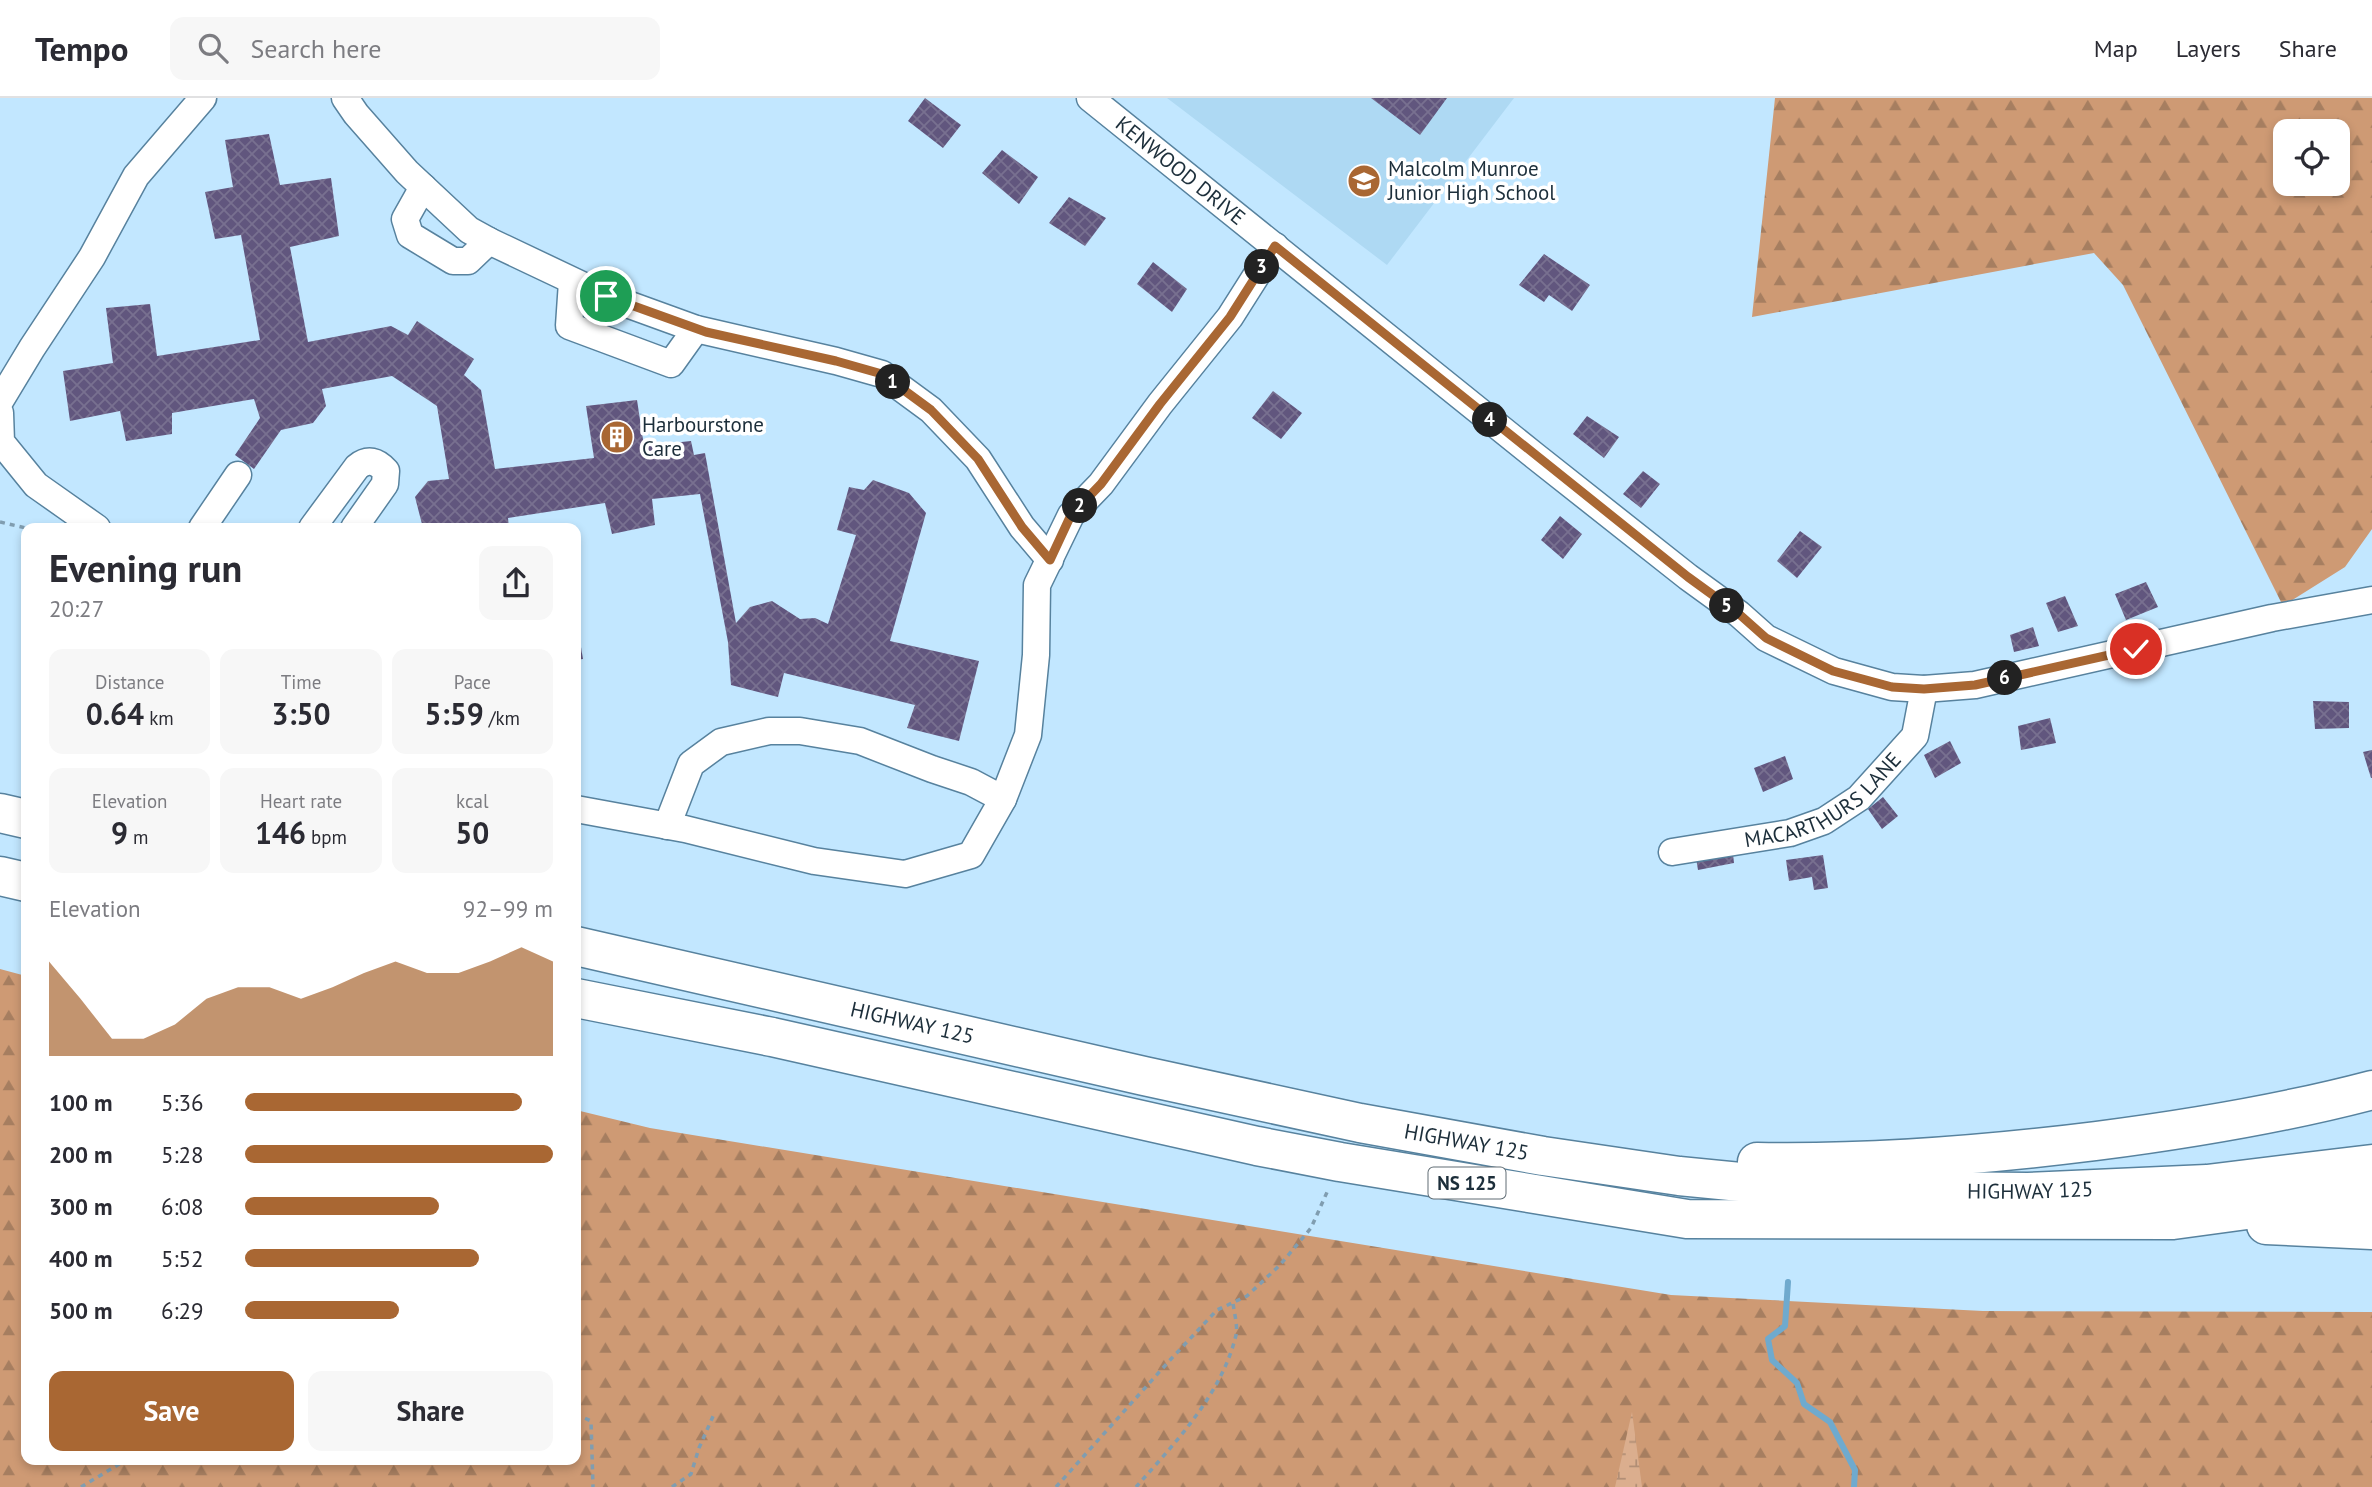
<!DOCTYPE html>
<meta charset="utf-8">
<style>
body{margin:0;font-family:"PT Sans",sans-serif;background:#f7f7f7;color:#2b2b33;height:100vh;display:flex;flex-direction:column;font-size:26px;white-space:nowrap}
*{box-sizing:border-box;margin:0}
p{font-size:23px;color:#7c7c81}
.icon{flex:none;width:38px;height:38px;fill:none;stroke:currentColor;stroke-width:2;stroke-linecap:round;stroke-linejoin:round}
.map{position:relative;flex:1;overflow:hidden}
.sheet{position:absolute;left:21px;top:425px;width:560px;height:942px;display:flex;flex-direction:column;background:#fff;border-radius:14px;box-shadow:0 4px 10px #0003}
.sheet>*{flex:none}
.buttons{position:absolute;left:2273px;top:21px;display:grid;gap:14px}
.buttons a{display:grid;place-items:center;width:77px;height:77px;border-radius:14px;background:#fff;box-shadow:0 4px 10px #0003;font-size:35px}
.pin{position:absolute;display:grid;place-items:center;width:60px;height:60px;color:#fff;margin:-30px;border:4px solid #fff;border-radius:50%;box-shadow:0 2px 7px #0007}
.km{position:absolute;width:35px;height:35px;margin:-18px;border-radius:50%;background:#222;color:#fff;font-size:19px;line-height:35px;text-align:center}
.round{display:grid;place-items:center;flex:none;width:74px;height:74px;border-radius:14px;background:#f7f7f7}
.headline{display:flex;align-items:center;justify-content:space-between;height:119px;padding:0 28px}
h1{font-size:38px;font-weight:700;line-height:52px}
.stats{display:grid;grid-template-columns:repeat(3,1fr);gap:10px;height:119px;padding:7px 28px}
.stats div{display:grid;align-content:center;border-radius:14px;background:#f7f7f7;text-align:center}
.stats b{font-size:30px;font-weight:700}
.stats small{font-size:19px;font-weight:400}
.stats p{font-size:19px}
.chart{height:196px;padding:14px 28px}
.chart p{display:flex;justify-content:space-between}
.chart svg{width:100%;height:126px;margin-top:7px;fill:#a96733;opacity:.7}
.primary-button{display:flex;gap:14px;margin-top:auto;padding:14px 28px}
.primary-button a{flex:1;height:80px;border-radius:14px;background:#a96733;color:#fff;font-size:28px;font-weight:700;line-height:80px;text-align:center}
.primary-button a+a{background:#f7f7f7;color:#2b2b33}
ul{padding:0 28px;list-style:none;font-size:23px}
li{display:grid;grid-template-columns:112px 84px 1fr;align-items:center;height:52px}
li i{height:18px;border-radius:9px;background:#a96733}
header{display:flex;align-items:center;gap:42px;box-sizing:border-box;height:98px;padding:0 35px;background:#fff;border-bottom:2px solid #e1e1e2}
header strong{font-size:33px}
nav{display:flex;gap:38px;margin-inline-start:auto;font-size:24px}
.search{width:490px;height:63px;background:#f7f7f7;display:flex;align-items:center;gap:18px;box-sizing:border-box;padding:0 24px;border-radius:14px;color:#7c7c81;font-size:26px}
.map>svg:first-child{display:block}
.built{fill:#aed9f3}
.forest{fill:url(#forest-firs);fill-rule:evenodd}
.wetland{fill:url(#wetland-marsh)}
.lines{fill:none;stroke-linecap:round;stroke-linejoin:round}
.stream{stroke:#6faace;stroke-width:6}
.building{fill:url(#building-cross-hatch)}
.minor-casing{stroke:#57829e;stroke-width:29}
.highway-casing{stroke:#57829e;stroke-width:41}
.path{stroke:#809db0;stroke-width:3.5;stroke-dasharray:5 5;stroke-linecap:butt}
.minor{stroke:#fff;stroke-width:26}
.highway{stroke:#fff;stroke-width:38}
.route-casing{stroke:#fff;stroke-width:14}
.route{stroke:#a96733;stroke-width:9}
.labels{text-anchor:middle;stroke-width:7;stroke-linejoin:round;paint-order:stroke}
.shield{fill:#fff;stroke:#606d75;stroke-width:2}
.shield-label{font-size:19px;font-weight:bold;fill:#1c2e3a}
.poi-label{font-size:21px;fill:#1c2e3a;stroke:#fff;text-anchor:start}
.street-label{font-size:21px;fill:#1c2e3a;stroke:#fff}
</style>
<header>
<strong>Tempo</strong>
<div class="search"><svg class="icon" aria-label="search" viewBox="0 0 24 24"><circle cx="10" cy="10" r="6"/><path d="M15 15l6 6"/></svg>Search here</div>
<nav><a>Map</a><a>Layers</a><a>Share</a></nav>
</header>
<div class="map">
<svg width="2372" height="1389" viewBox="0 0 2372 1389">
<defs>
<pattern id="forest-firs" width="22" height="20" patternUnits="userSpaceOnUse" patternTransform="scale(1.75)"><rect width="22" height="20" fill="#ce9a74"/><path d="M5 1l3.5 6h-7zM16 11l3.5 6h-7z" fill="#a67e60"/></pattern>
<pattern id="wetland-marsh" width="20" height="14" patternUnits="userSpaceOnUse" patternTransform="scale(1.75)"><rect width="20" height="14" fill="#dbae8e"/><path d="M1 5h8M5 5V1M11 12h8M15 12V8" fill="none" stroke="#b18e75"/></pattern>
<pattern id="building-cross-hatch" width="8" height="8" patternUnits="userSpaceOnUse" patternTransform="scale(1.75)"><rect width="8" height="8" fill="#61567e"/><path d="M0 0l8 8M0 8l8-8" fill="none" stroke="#787090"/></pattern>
</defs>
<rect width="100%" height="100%" fill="#c2e7ff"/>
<path class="built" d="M1167,0H1514L1387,167Z"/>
<path class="forest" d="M1775,0H2372V431L2345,469L2283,508L2123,187L2094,155L1752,219ZM2286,33H2338V86H2286Z
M0,871L26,878V1362H576V1012L650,1030L1671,1197L1983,1213L2372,1214V1389H0Z"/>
<path class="wetland" d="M1632,1314L1642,1389H1615Z"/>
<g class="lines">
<path class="stream" d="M1788,1184L1785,1228L1768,1241L1772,1262L1797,1285L1804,1306L1830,1324L1855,1372L1854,1389"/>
</g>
<path class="building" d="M925,0L961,27L943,50L908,23Z
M1371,0H1447L1420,37Z
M269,36L280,87L331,80L339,138L290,149L308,244L391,228L408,237L417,223L474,261L464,277L481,292L495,371L594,360L586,308L637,302L644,348L691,343L694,357L705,355L736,525L750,509L772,503L800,521L815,520L828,526L856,437L837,432L849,389L864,392L873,382L909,395L926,415L890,543L979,563L959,643L907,630L915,607L784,575L778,599L731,587L728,544L700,396L652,401L655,427L612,436L605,405L508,420L509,430H423L415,399L428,383L449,381L437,308L392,278L322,291L326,308L313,325L281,332L254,371L235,357L260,320L254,301L172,315V336L126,343L120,313L70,323L63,273L113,265L106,210L150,206L157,258L260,242L241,137L215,141L205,94L233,89L225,42Z
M1002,52L1038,79L1019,106L982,75Z
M1069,99L1106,120L1085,148L1049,125Z
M1544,156L1590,187L1572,213L1549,197L1544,204L1519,187Z
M1153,164L1187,191L1172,214L1137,186Z
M1273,293L1302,315L1281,341L1252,320Z
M1587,318L1619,339L1604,360L1573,336Z
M1643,373L1660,386L1641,410L1623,396Z
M1560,418L1582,436L1563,461L1541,442Z
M1800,433L1822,449L1797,480L1777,463Z
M2146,484L2158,509L2126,522L2115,496Z
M2065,498L2078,528L2058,534L2046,505Z
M577,525L583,561L576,562V526Z
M2033,529L2039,548L2014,554L2010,537Z
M2313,603L2349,604V630L2315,631Z
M2050,620L2056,645L2021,652L2018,628Z
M1950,643L1961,665L1935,680L1924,657Z
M2372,652V680H2371L2363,654Z
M1785,658L1793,681L1763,694L1754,670Z
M1883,699L1898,718L1882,731L1868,711Z
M1732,747L1734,765L1698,772L1695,754Z
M1823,757L1828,790L1814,792L1812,779L1789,783L1786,762Z"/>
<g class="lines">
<defs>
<g id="minor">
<path d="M345,0L356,16L407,74L469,132L489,143L605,198L696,231L836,263L882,276L931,312L978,361L1022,429L1050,462"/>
<path id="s1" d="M1090,0L1535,358L1688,479L1739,516L1766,540L1834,573L1892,589L1924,591L1975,587L2272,520L2372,502"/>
<path d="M423,89L405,121L410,137L453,163H468L489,143"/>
<path d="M572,184L569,228L671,266L696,231"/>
<path d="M0,303L32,250L92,159L136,78L203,0"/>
<path d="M0,315L1,344L36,387L97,430"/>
<path d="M202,430L238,377"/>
<path d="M312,430L357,369C368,360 377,363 386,373L385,386L354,430"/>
<path d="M576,711L685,731L814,763L905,776L971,757L1003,701L1028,637L1036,557L1037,487L1071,417L1101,386L1160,306L1230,219L1275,148"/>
<path d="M667,728L691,666L721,644L769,633H800L860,643L932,671L971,684L1003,701"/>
<path id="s2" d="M1672,754L1790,735L1824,723L1859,700L1915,638L1924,591"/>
</g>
<g id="highway">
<path d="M0,715L26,721"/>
<path d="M0,778L26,784"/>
<path id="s3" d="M576,848L1144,978L1360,1025L1543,1058L1679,1078L1821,1092L2028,1094L2207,1086L2372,1066"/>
<path d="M576,900L772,939L1257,1048L1340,1064L1687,1121L2173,1122L2372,1095"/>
<path d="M1757,1064C1870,1066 1984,1057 2096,1043C2189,1031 2281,1016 2372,992"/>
<path d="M2266,1127L2372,1132"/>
</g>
</defs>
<use href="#minor" class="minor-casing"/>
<use href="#highway" class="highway-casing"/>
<path class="path" d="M0,424L26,430
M576,1316L591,1323L593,1389
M81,1389L126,1362
M672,1389L691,1376L699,1350L714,1316
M1056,1389L1171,1261L1217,1212L1247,1198L1280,1167L1311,1130L1328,1092
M1136,1389C1175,1345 1222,1296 1236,1237C1238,1228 1234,1214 1233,1205"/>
<use href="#minor" class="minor"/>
<use href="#highway" class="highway"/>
</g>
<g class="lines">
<defs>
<path id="route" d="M606,198L706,234L836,263L882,276L931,312L978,361L1022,429L1050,462L1071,417L1101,386L1160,306L1230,219L1275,148L1688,479L1739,516L1766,540L1833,573L1892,589L1924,591L1975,587L2136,551"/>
</defs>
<use href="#route" class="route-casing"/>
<use href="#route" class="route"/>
</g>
<defs>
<symbol id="school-disc" viewBox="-11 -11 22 22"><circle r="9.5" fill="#a96733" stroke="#fff"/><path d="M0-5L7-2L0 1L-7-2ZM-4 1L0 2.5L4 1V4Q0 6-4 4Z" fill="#fff"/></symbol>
<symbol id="building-disc" viewBox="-11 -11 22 22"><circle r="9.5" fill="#a96733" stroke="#fff"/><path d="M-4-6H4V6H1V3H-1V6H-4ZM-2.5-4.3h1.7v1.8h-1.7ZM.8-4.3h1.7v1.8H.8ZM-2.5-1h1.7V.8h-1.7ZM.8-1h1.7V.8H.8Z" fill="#fff"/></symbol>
</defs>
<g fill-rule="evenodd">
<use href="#school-disc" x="1345" y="64" width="38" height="38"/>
<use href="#building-disc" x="598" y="320" width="38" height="38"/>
</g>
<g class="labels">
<rect class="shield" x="1428.5" y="1069.5" width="77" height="31" rx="5"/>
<g class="shield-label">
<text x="1467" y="1092">NS 125</text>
</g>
<g class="poi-label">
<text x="1388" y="78">Malcolm Munroe<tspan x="1388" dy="24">Junior High School</tspan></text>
<text x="642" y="334">Harbourstone<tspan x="642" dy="24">Care</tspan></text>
</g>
<g class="street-label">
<text dy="7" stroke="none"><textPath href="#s1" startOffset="116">KENWOOD DRIVE</textPath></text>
<text dy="7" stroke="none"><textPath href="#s2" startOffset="164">MACARTHURS LANE</textPath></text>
<text dy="7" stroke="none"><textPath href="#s3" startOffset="345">HIGHWAY 125</textPath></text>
<text dy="7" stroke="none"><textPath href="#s3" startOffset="912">HIGHWAY 125</textPath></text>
<text dy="7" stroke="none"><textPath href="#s3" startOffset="1479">HIGHWAY 125</textPath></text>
</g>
</g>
</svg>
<div class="buttons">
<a><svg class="icon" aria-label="locate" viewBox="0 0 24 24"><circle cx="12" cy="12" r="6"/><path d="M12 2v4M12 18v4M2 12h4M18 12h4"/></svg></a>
</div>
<div class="pin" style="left:606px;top:198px;background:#1e9e55"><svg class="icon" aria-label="arrive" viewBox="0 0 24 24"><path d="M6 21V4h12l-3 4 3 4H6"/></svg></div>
<div class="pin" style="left:2136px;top:551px;background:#d93025"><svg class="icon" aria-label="check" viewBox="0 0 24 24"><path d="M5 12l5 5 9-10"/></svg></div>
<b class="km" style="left:893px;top:284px">1</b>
<b class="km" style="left:1080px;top:408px">2</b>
<b class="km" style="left:1262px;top:169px">3</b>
<b class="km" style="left:1490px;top:322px">4</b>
<b class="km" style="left:1727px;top:508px">5</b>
<b class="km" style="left:2005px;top:580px">6</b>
<section class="sheet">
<div class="headline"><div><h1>Evening run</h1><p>20:27</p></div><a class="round"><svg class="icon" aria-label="share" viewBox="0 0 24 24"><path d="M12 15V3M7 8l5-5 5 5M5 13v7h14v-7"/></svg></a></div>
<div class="stats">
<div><p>Distance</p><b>0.64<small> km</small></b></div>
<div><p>Time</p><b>3:50</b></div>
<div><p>Pace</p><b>5:59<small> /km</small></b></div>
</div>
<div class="stats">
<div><p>Elevation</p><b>9<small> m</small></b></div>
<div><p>Heart rate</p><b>146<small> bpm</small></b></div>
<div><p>kcal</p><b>50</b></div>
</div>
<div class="chart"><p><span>Elevation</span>92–99 m</p>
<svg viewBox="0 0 160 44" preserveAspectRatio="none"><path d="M0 44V11L10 24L20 38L30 38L40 33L50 24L60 20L70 20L80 24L90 20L100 15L110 11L120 15L130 15L140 11L150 6L160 11V44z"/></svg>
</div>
<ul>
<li><b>100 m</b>5:36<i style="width:90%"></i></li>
<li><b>200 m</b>5:28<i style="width:100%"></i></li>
<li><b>300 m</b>6:08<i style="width:63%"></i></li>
<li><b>400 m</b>5:52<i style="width:76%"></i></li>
<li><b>500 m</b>6:29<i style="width:50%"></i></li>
</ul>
<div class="primary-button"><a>Save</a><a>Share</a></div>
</section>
</div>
